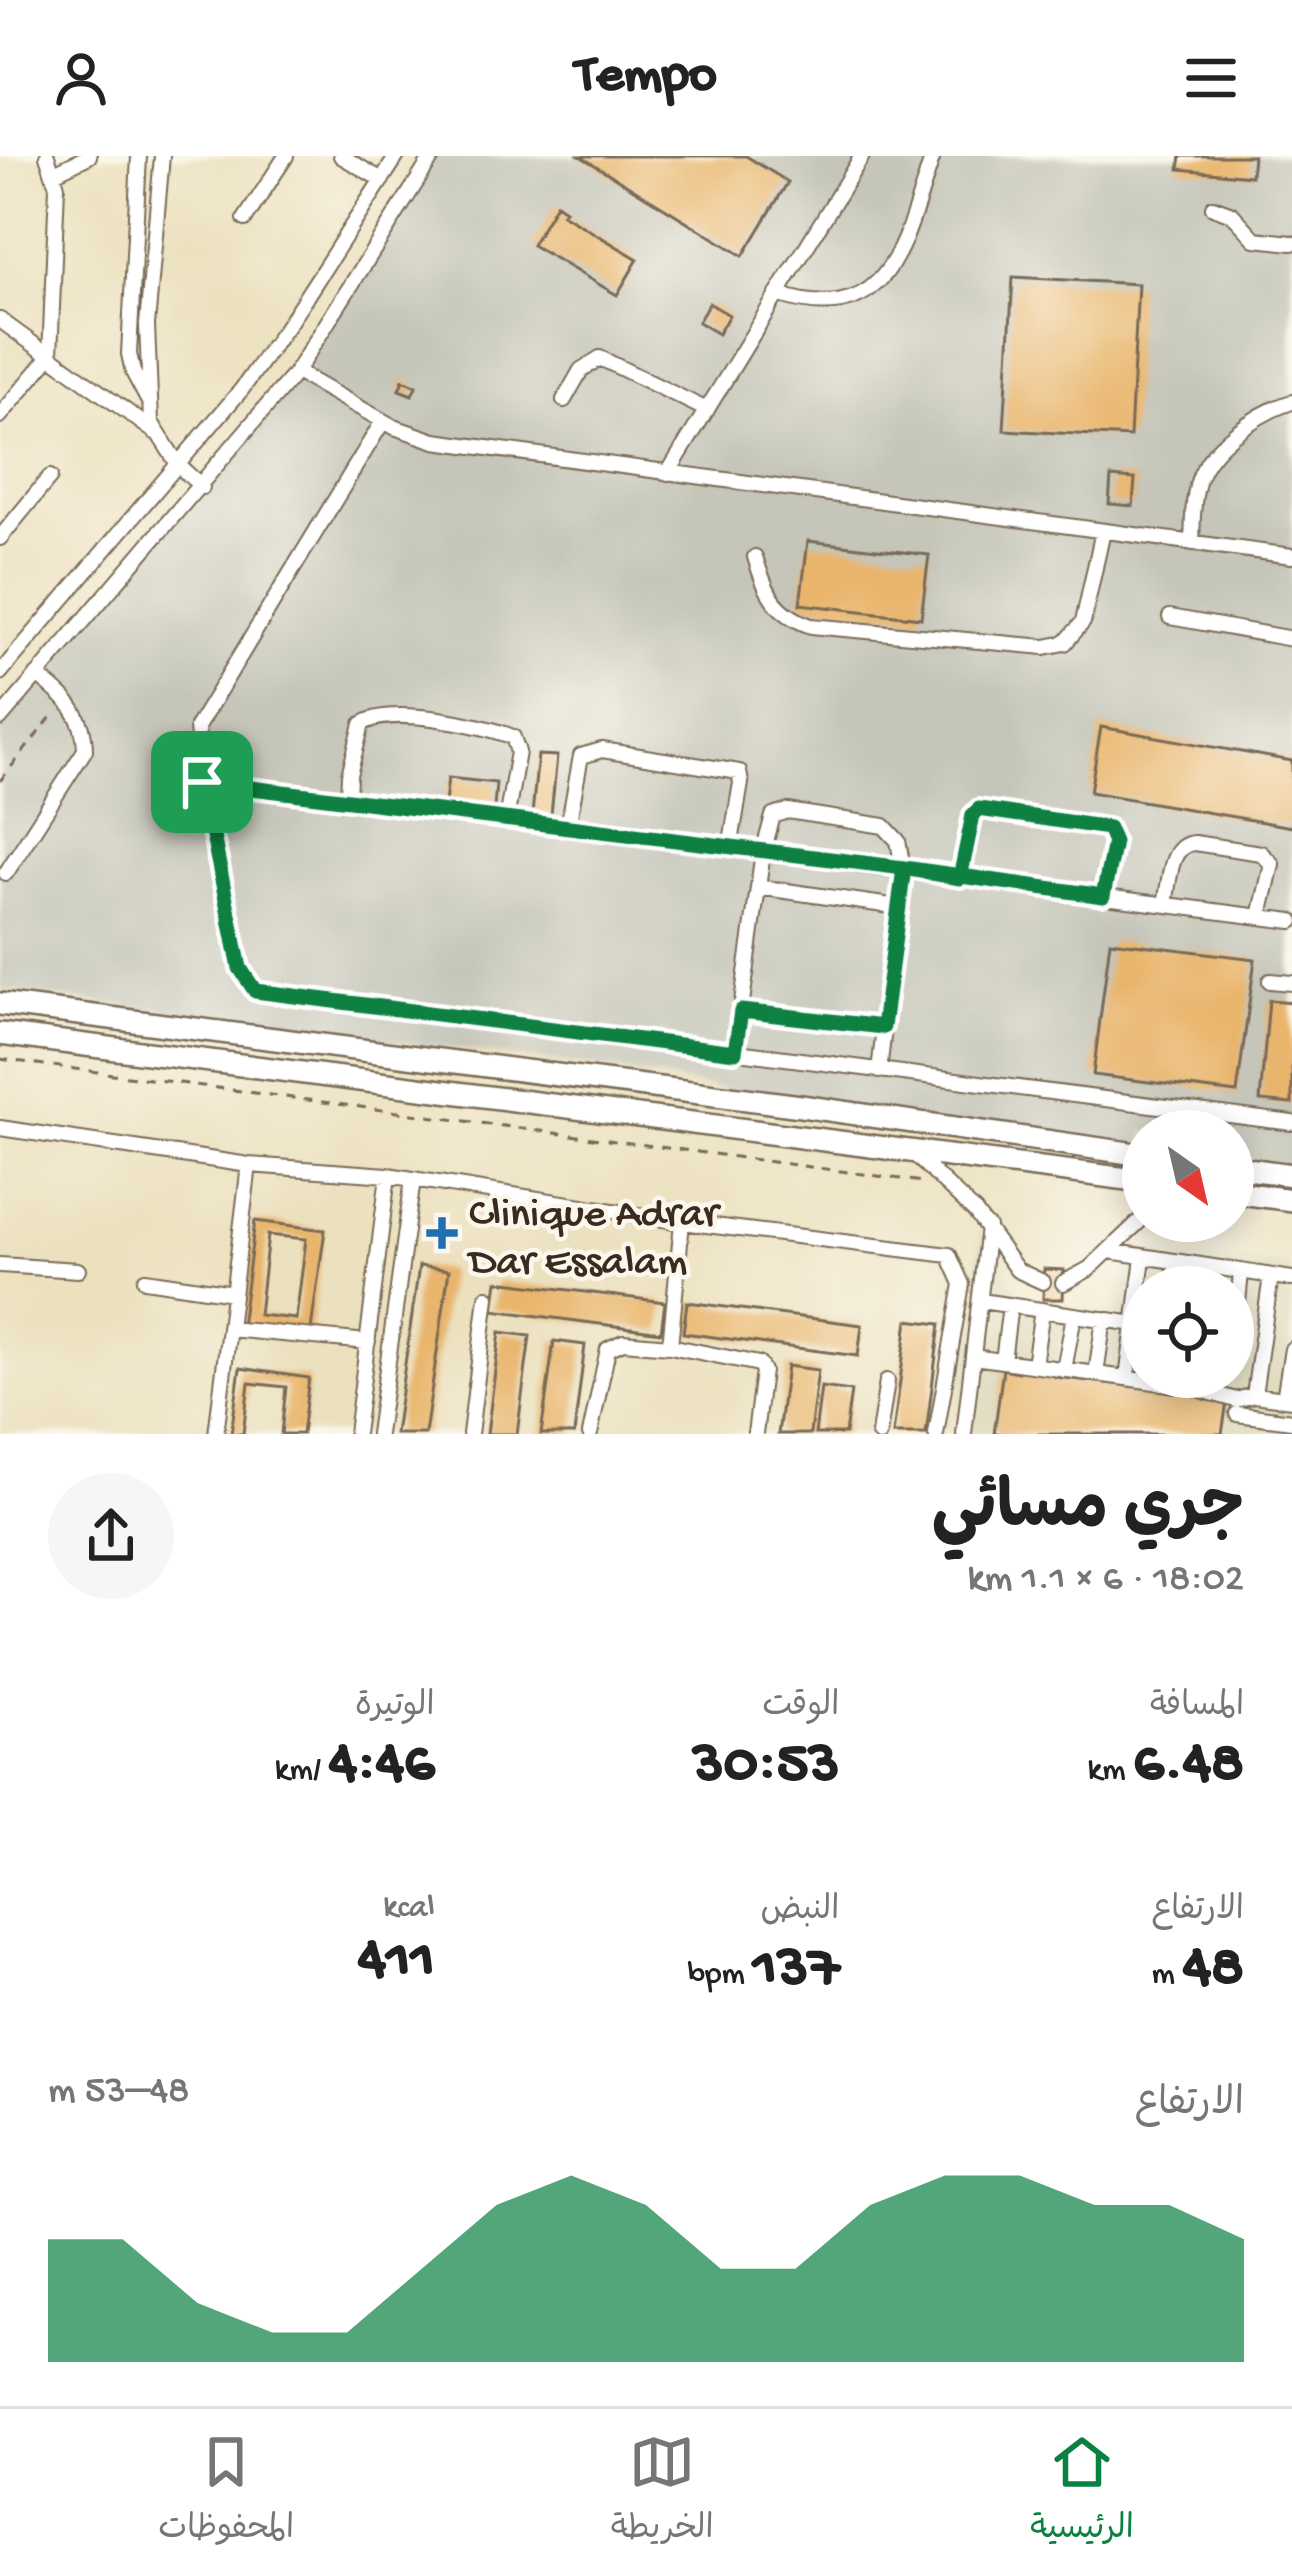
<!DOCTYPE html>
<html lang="ar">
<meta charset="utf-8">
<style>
body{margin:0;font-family:"Gochi Hand","Playpen Sans Arabic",sans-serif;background:#f6f6f6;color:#222;direction:rtl;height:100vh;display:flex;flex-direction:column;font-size:45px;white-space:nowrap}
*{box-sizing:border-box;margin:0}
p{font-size:39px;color:#767676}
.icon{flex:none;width:66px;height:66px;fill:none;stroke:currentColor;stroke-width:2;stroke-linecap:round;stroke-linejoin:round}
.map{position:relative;height:1278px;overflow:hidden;direction:ltr}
.side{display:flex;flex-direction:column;background:#fff;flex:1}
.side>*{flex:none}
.needle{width:78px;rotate:146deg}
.fabs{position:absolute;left:1122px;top:954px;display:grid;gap:24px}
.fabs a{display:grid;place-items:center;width:132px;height:132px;border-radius:50%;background:#fff;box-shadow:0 6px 30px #0003;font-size:60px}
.pin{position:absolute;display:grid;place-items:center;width:102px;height:102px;color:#fff;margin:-51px;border-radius:24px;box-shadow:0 6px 18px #0006}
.round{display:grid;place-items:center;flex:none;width:126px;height:126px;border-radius:63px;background:#f6f6f6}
.head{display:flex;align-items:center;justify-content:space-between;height:204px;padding:0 48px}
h1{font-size:66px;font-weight:700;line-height:90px}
.stats{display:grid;grid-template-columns:repeat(3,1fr);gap:18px;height:204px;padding:12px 48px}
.stats div{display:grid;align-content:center}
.stats b{font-size:60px;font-weight:700}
.stats small{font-size:33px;font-weight:400}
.stats p{font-size:33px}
.chart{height:336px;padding:24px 48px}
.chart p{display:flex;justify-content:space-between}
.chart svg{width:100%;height:216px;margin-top:12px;fill:#0b8043;opacity:.7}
header{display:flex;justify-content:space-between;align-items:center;height:156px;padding:0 48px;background:#fff;font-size:54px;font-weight:700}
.tab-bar{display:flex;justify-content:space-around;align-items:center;height:168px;border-top:3px solid #e0e0e0;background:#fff;font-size:33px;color:#767676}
.tab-bar a{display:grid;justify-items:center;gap:6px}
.tab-bar .current{color:#0b8043}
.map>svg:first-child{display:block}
.built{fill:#dad5b5;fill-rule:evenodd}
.industrial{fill:#c5c5b9}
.building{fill:#e9b56c;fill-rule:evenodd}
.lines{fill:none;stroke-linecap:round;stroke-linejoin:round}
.minor-casing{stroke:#796a56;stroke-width:18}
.highway-casing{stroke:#796a56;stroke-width:26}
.path{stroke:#796a56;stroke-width:3;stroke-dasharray:9 9;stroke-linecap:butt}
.minor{stroke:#fff;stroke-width:14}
.highway{stroke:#fff;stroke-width:21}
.route-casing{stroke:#fff;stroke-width:24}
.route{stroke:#0b8043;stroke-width:15}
.poi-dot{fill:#1f6fb2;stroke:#fbf7ec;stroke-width:4.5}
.labels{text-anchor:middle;stroke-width:9;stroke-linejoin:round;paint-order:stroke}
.poi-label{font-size:42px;fill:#3b2a1e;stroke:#fbf7ec;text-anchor:start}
</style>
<header><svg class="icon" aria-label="menu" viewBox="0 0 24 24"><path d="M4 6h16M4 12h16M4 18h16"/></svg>Tempo<svg class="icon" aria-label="person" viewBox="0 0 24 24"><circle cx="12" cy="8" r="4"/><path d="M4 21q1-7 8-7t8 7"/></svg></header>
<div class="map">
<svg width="1292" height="1278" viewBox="0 0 1292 1278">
<rect width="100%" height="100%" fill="#fbf7ec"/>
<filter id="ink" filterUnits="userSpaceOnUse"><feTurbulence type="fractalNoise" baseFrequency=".00833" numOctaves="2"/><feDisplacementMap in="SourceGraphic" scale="24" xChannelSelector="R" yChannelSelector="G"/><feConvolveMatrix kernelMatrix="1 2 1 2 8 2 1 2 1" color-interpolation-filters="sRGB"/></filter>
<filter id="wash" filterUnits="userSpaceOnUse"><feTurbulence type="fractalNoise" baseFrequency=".004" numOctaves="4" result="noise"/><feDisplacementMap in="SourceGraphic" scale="48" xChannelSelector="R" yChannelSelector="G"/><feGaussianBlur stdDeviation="2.7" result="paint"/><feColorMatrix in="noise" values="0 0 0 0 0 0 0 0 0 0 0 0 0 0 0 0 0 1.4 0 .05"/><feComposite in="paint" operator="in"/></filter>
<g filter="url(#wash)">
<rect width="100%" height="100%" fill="#ece1bf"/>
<path class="built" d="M980,1075L1029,1150L1115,1159L1130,1092L1292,1112V1278H955ZM1143,1131H1233V1221H1143Z"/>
<path class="industrial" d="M430,0H1292V1033L1233,1023V975H1143V1007L601,912L0,834V566L302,208Z"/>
<g id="blocks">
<path class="building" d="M580,0H746L788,26L743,100Z
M1181,0H1253L1251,20L1179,13Z
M556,48L565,54L562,58L638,103L617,139L532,89Z
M1013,121L1138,128L1130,281L1004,274Z
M709,147L729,159L718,178L698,166Z
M403,224L416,230L412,239L399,234Z
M1111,321L1135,323L1133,350L1109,348Z
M808,385L929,399L921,462L800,448Z
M1101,571L1292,605V671L1090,636Z
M538,599L557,600L551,659L532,658Z
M448,622L496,627L494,652L445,647Z
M1110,785L1255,803L1237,937L1093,919Z
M1269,844L1292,846V948L1260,945Z
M255,1065L325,1074L310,1180L241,1171ZM268,1079L306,1083L296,1163L259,1159Z
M419,1110L449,1114L425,1278H395Z
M1044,1113L1064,1114L1063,1143H1043Z
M497,1125L665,1146L661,1176L493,1154Z
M687,1146L862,1169L858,1200L683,1177Z
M908,1164L940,1168L926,1278H893Z
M500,1176L530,1180L517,1278H487Z
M554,1185L585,1189L574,1278H541Z
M787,1210L818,1214L810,1278H778Z
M240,1212L309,1222L302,1278H281L286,1231L249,1227L243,1278H231Z
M1019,1212L1055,1217V1221L1206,1239L1205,1243L1227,1246L1222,1278H994L1003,1213L1018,1216Z
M821,1231L851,1235L845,1278H815Z"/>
</g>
</g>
<g filter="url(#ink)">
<use href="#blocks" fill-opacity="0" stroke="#796a56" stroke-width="3"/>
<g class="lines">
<defs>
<path id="minor" d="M139,0L129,198L133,216L150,248
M162,0L147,169L151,266L179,310L202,331
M341,0L382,24
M54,17L89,0
M1213,51L1232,58L1255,83L1292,87
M245,63L286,0
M777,138C892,176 904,84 933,0
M0,164L155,276
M296,216L394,271L435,285L1292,400
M564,244L581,214L600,202L707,254
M0,260L50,200L57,30L47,0
M383,265L197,571L202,625L240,812L255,834L1292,967
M668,317L862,0
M0,382L50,321
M1192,387C1193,368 1192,348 1197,330C1205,292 1257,257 1292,246
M755,401C766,436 774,457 811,470L1045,491L1065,487L1083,466L1103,375
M1170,461L1292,483
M0,517L242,233L289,167L397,0
M0,563L296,216L433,0
M202,625L1292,765
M348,644L349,619L362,568C390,549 481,568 513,581L518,596L506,664
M568,671L581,600L602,594L739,616L741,627L730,692
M6,717L85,594C85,558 64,540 37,519
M960,722L973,659L979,653L995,654L1108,672L1114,686L1103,740
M758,731L898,751
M1165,748C1170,726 1168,689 1194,687L1261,697L1272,708L1260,760
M1270,825L1292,827
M741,855L883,871
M735,896L763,696L773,660L788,655L884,670L898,685L903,712L879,915
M0,972L249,1009L388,1019L682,1066L949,1099L962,1128L936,1278
M913,997L975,1056L1017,1114L1043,1126
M1109,1095L1292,1123
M0,1109L78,1114
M145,1124L233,1137
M1063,1127L1089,1113L1143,1062
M1173,1131L1176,1107
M1206,1131L1209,1111
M981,1145L1135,1168
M229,1173L368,1186
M670,1190L759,1208L763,1215L755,1278
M1233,1199L1241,1116
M973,1201L1191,1231L1236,1244L1254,1239L1292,1244
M1003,1205L1010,1149
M1034,1209L1042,1154
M1064,1214L1074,1159
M1096,1218L1104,1163
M1127,1222L1143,1102
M1254,1239L1271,1120
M1284,1243L1292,1193
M1237,1258L1292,1265
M216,1278L249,1009
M356,1278L388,1019
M378,1278L413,1023
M470,1278L487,1141
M590,1278L608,1193L623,1186L670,1190L682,1066
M879,1278L887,1225
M964,1278L988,1071"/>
<path id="highway" d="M0,848L801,950L1143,999
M0,878L1143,1025
M1233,1011L1292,1019
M1233,1036L1292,1044"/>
</defs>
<use href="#minor" class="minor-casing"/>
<use href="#highway" class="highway-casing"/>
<path class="path" d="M0,625L55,556
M0,903L923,1026"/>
<use href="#minor" class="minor"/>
<use href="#highway" class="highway"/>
</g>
</g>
<g class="lines" filter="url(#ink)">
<defs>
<path id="route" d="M202,626L904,712L960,722L973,659L979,653L1108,672L1114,686L1103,740L904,712L883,871L741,855L735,896L255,835L240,812L202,626"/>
</defs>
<use href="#route" class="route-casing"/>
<use href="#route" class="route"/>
</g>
<path class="poi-dot" d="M436 1059h12v12h12v12h-12v12h-12v-12h-12v-12h12z"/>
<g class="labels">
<g class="poi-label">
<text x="469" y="1068">Clinique Adrar<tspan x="469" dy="48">Dar Essalam</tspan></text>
</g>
</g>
</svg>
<div class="fabs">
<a><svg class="needle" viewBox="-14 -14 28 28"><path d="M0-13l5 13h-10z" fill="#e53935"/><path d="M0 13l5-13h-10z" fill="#767676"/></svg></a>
<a><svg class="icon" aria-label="locate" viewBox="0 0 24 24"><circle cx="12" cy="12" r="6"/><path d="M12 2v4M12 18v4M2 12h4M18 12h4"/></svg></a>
</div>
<div class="pin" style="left:202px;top:626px;background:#1e9e55"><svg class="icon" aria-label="arrive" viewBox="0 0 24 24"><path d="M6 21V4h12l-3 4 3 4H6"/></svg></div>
</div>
<section class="side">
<div class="head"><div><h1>جري مسائي</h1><p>18:02 · 6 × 1.1 km</p></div><a class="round"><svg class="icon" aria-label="share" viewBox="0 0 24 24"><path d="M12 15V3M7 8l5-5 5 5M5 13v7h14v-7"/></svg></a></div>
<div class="stats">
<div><p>المسافة</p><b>6.48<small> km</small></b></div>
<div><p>الوقت</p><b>30:53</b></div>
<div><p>الوتيرة</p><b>4:46<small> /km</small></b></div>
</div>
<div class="stats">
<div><p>الارتفاع</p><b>48<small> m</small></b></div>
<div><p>النبض</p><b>137<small> bpm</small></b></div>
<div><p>kcal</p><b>411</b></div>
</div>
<div class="chart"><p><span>الارتفاع</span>48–53 m</p>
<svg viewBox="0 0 160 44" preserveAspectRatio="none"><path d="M0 44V19L10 19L20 32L30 38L40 38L50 25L60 12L70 6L80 12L90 25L100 25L110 12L120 6L130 6L140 12L150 12L160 19V44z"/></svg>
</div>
</section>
<nav class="tab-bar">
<a class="current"><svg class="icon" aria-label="home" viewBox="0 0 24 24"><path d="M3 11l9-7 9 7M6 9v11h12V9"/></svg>الرئيسية</a>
<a><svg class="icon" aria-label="map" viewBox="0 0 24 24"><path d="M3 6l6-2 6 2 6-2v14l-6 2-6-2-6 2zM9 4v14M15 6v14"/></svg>الخريطة</a>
<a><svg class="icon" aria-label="saved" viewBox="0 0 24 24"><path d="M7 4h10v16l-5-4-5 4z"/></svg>المحفوظات</a>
</nav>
